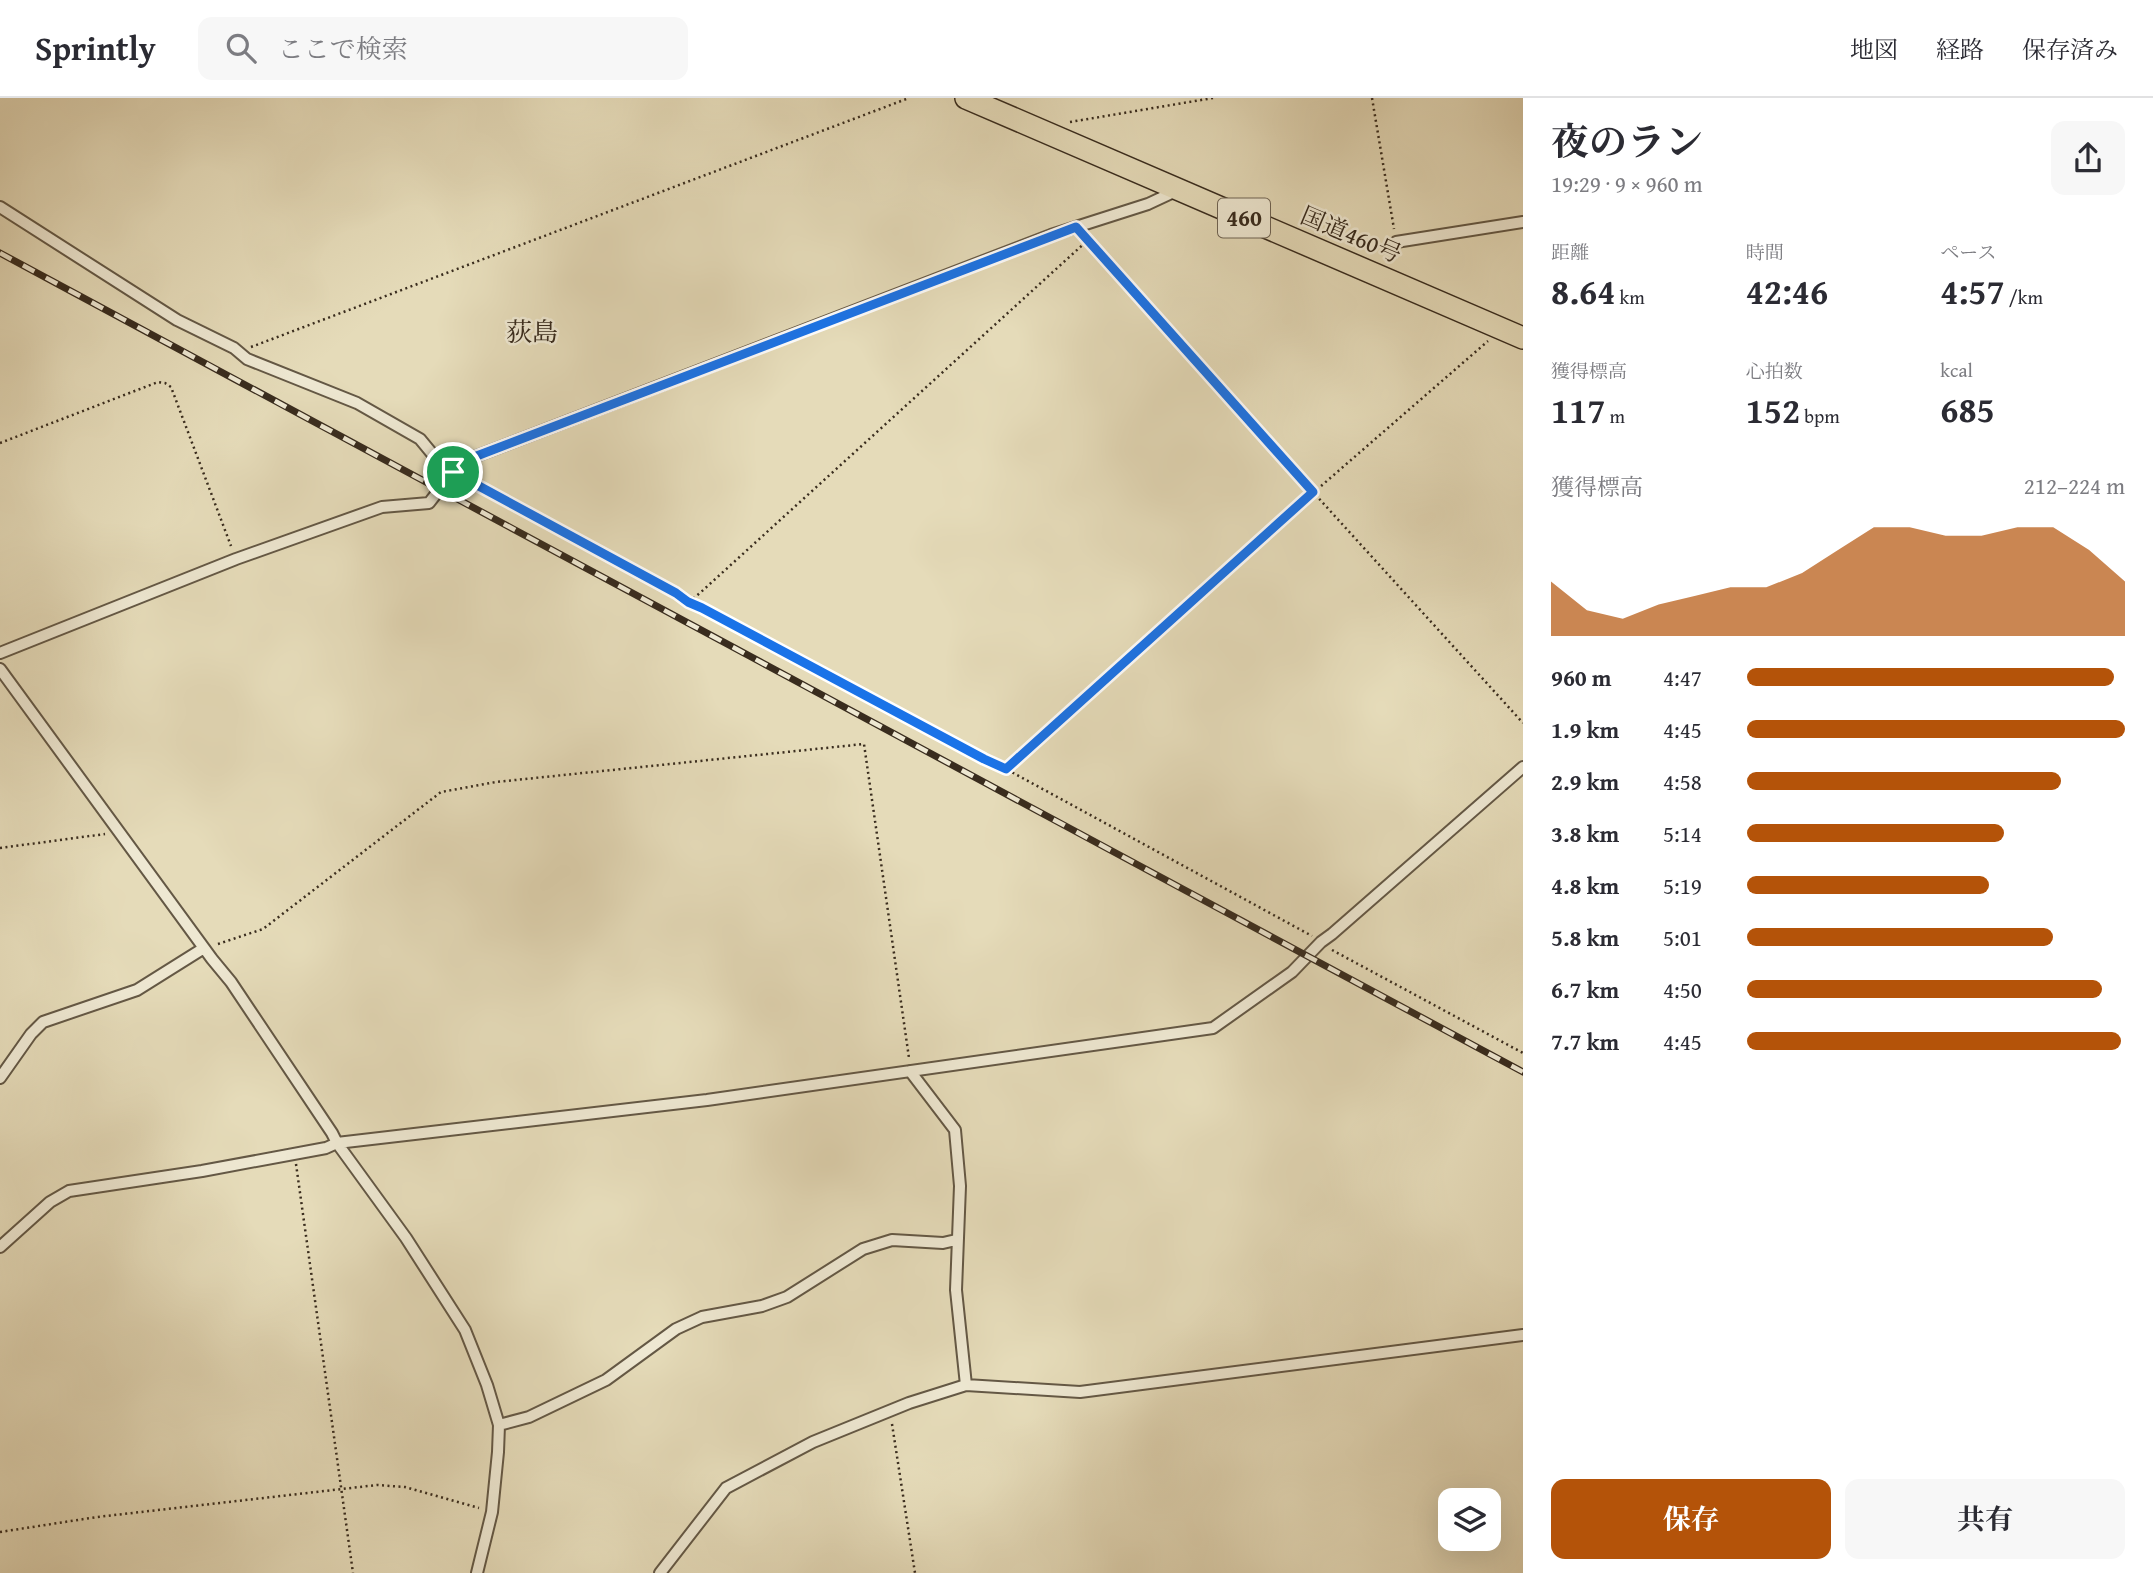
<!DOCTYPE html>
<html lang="ja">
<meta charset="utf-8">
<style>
body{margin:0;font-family:"Gentium Book Plus","Noto Serif JP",serif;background:#f7f7f7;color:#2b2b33;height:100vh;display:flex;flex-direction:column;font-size:26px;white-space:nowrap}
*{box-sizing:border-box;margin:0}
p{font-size:23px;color:#7c7c81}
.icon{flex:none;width:38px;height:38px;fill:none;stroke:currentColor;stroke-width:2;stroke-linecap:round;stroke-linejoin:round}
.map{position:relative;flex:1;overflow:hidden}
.sheet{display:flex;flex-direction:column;background:#fff;width:630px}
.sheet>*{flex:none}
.buttons{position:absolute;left:1438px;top:1390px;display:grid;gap:14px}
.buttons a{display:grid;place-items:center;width:63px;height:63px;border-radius:14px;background:#fff;box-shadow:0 7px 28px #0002;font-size:35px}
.pin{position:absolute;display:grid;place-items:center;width:60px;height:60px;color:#fff;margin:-30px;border:4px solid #fff;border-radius:50%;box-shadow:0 2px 7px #0007}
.round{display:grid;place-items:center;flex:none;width:74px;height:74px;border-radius:14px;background:#f7f7f7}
.headline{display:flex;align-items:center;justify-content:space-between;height:119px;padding:0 28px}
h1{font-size:38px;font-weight:700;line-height:52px}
.metrics{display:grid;grid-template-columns:repeat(3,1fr);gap:10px;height:119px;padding:7px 28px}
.metrics div{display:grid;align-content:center}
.metrics b{font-size:35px;font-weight:700}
.metrics small{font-size:19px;font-weight:400}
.metrics p{font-size:19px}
.chart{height:196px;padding:14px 28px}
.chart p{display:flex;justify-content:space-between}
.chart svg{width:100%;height:126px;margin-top:7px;fill:#b45309;opacity:.7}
.button{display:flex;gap:14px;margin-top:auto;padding:14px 28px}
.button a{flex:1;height:80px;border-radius:14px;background:#b45309;color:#fff;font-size:28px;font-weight:700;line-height:80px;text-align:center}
.button a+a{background:#f7f7f7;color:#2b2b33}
ul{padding:0 28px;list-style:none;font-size:23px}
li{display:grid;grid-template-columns:112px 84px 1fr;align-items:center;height:52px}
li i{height:18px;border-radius:9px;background:#b45309}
header{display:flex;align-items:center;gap:42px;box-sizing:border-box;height:98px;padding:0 35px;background:#fff;border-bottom:2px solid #e1e1e2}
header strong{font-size:33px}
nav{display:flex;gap:38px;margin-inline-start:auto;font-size:24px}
.search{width:490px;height:63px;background:#f7f7f7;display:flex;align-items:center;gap:18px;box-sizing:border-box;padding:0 24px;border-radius:14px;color:#7c7c81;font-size:26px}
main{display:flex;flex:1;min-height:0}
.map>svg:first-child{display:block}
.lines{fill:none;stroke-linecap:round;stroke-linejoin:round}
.street-casing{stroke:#645845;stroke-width:14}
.highway-casing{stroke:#392c1e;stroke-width:24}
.path{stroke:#392c1e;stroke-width:2.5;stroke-dasharray:2 3.5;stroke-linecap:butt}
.street{stroke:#eee8d2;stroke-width:10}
.highway{stroke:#e5dbb9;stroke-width:21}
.rail-casing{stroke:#392c1e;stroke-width:7}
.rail{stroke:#eee8d2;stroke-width:4.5;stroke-dasharray:13;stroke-linecap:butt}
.route-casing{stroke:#fff;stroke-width:14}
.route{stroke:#1a73e8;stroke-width:9}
.labels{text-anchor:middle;stroke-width:5;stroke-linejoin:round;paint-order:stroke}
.shield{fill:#eee8d2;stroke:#6f6454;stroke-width:2}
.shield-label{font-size:23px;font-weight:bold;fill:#392c1e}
.street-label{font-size:24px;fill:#392c1e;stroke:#eee8d2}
.neighbourhood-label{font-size:26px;fill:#392c1e;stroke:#eee8d2}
</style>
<header>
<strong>Sprintly</strong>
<div class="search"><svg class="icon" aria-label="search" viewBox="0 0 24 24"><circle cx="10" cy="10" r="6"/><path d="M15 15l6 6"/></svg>ここで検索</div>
<nav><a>地図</a><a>経路</a><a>保存済み</a></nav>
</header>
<main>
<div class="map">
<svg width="1523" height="1475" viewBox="0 0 1523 1475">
<rect width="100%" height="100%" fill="#e5dbb9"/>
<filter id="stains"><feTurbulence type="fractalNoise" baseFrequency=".00286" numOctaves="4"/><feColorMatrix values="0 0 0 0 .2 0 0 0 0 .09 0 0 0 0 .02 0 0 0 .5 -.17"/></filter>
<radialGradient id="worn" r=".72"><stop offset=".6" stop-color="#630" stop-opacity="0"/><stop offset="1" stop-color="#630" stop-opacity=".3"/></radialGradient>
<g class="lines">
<defs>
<path id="street" d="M0,109L177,222L234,250L247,261L357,305L420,341L439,364L453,374
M1396,144L1523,124
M0,555L236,461L382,409L429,405L453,374L474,359L1051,137L1148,106L1178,92
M0,571L212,861L231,884L332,1035L337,1045L406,1140L465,1232L487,1287L499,1327L498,1354L492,1414L477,1475
M910,973L955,1032L960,1088L956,1192L966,1287
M0,980L31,936L43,924L137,892L204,850
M0,1149L50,1104L69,1093L202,1073L326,1050L337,1045L707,1002L1213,930L1292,874L1321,844L1332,836L1523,669
M499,1327L529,1319L606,1282L676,1231L702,1219L762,1208L787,1199L863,1151L892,1142L943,1145L956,1142
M660,1475L726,1390L813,1344L909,1305L966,1287L1080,1294L1523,1237"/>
<path id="highway" d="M966,0L1523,240"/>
</defs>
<use href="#street" class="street-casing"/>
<use href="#highway" class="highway-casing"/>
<path class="path" d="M1372,0L1394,131
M1070,24L1213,0
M1085,138L1313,394L1523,625
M251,249L909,0
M0,345L158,284L165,285L171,289L231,448
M465,381L676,495L688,504L703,510L984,661L1006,671L1312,838
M689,504L701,494L1088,142
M1006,671L1290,415L1488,243
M0,750L105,736
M218,846L263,831L441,694L496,684L864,646L909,960
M1332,852L1523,955
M296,1066L353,1475
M892,1326L915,1475
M0,1434L97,1419L377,1387L405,1389L479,1410"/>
<use href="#street" class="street"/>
<use href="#highway" class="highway"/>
<defs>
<path id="rail" d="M0,155L1523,974"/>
</defs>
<use href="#rail" class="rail-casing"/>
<use href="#rail" class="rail"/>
</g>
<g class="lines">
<defs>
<path id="route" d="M1076,129L1313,394L1006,671L984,661L702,510L688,504L676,495L453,374L474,359Z"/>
</defs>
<use href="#route" class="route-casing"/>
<use href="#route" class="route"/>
</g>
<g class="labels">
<rect class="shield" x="1218" y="100.5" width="52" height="39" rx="5"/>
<g class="shield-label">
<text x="1244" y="128">460</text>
</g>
<g class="street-label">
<text transform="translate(1351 137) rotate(23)" y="8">国道460号</text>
</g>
<g class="neighbourhood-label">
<text x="532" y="243">荻島</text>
</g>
</g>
<rect width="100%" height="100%" filter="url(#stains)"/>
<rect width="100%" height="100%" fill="url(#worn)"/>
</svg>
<div class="buttons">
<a><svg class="icon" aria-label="layers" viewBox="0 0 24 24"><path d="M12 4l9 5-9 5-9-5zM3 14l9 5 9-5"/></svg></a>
</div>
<div class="pin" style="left:453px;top:374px;background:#1e9e55"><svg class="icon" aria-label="arrive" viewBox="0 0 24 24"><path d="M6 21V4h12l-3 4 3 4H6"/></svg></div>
</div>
<section class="sheet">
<div class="headline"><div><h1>夜のラン</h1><p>19:29 · 9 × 960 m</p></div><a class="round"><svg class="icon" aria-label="share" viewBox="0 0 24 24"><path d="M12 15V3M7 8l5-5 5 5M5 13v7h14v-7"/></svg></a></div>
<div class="metrics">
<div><p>距離</p><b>8.64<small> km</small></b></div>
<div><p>時間</p><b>42:46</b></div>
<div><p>ペース</p><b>4:57<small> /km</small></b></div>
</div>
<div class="metrics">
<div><p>獲得標高</p><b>117<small> m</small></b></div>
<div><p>心拍数</p><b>152<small> bpm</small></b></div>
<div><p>kcal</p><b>685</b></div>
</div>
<div class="chart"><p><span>獲得標高</span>212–224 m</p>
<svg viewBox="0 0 160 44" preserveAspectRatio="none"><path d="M0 44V25L10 35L20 38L30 33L40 30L50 27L60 27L70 22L80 14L90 6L100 6L110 9L120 9L130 6L140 6L150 14L160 25V44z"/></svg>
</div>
<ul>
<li><b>960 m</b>4:47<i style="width:97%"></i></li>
<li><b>1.9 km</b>4:45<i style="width:100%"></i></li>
<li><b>2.9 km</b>4:58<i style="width:83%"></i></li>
<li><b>3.8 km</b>5:14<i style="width:68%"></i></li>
<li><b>4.8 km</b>5:19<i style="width:64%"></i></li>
<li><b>5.8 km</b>5:01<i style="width:81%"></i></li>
<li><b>6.7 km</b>4:50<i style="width:94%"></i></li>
<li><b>7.7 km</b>4:45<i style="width:99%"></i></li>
</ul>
<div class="button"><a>保存</a><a>共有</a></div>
</section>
</main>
